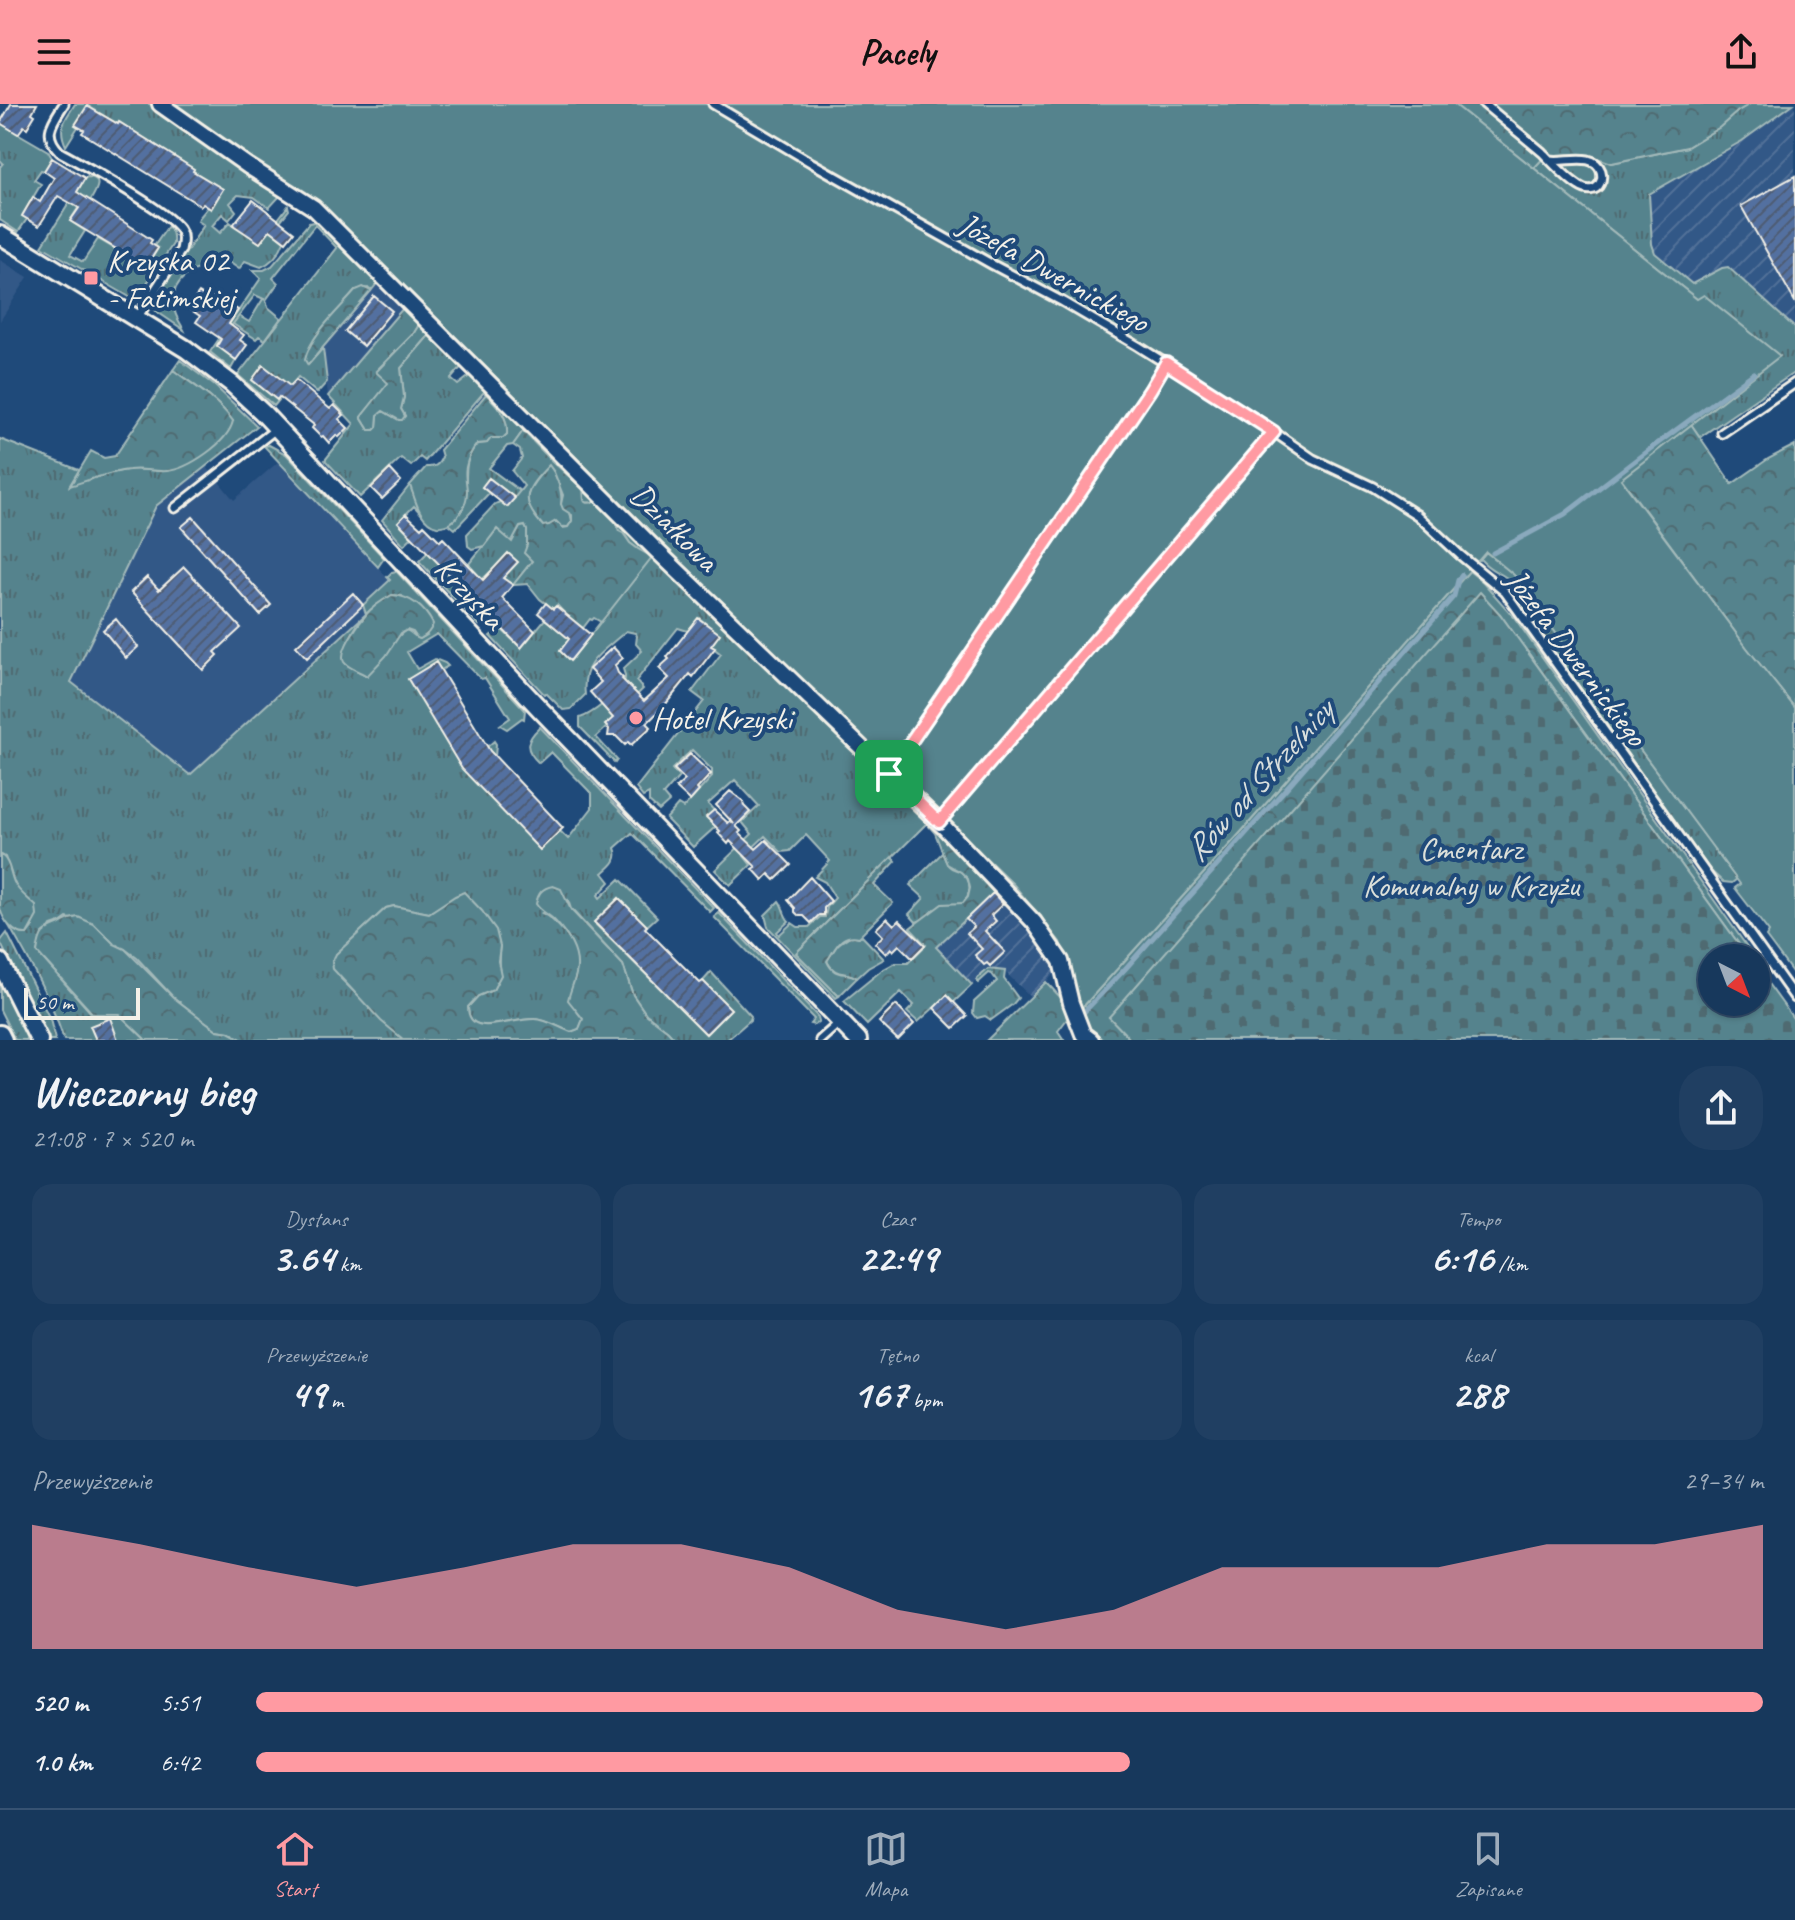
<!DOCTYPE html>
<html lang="pl">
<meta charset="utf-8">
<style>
body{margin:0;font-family:Caveat,sans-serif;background:#203f62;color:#f1f3f6;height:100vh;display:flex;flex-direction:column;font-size:30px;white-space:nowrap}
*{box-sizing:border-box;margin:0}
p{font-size:26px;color:#9eacbb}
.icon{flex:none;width:44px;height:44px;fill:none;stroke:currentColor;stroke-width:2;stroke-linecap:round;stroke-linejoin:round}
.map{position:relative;height:936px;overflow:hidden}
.details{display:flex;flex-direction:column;background:#17385c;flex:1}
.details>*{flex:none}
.needle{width:52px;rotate:138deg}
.controls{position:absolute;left:1698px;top:840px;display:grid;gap:16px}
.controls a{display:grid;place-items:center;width:72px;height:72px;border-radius:50%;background:#17385c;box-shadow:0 2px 6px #0004,0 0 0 2px #365272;font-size:40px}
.scale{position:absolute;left:24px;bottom:20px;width:116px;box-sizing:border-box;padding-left:8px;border:4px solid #f4f1e8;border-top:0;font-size:22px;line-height:28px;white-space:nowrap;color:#f4f1e8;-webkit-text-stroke:6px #1f4a7a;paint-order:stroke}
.pin{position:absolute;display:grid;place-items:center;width:68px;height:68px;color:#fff;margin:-34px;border-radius:16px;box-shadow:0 4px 12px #0006}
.round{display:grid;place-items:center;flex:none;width:84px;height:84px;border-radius:32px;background:#203f62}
.head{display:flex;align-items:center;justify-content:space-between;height:136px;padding:0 32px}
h1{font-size:44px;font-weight:700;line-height:60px}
.stats{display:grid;grid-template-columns:repeat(3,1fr);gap:12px;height:136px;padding:8px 32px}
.stats div{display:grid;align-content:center;border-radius:20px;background:#203f62;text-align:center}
.stats b{font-size:40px;font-weight:700}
.stats small{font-size:22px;font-weight:400}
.stats p{font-size:22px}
.chart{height:224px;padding:16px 32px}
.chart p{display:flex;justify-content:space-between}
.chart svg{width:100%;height:144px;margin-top:8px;fill:#ff9aa2;opacity:.7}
ul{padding:0 32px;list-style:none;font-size:26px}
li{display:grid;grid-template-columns:128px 96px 1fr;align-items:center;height:60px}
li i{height:20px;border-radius:10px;background:#ff9aa2}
header{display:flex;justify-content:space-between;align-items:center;height:104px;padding:0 32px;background:#ff9aa2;color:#111;font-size:36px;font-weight:700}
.dock{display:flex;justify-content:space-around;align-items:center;height:112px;border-top:2px solid #365272;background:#17385c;font-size:22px;color:#9eacbb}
.dock a{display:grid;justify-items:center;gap:4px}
.dock .on{color:#ff9aa2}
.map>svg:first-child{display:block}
.built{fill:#335887}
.industrial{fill:url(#industrial-furrows)}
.grass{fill:url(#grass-tufts);stroke:#a4baba;stroke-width:2;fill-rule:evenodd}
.forest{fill:url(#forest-crowns);stroke:#a4baba;stroke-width:2;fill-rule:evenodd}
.cemetery{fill:url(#cemetery-stones);stroke:#a4baba;stroke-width:2}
.garden{fill:#54838d;stroke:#a4baba;stroke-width:2}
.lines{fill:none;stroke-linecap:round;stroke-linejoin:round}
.stream{stroke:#8aa9bd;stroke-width:5}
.building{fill:url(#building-hatch);stroke:#f4f1e8;stroke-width:2}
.service-casing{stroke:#f4f1e8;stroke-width:13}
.minor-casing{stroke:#f4f1e8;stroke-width:20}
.tertiary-casing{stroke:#f4f1e8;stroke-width:22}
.service{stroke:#1f4a7a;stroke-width:7}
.minor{stroke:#1f4a7a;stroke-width:14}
.tertiary{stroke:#1f4a7a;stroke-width:16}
.route-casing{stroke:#fff;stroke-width:16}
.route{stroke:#ff9aa2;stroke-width:10}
.poi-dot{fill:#ff9aa2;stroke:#1f4a7a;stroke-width:3}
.labels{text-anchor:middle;stroke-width:8;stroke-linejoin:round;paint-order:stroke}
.poi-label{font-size:32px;fill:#f4f1e8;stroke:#1f4a7a;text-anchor:start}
.street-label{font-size:32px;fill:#f4f1e8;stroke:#1f4a7a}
.park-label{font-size:32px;fill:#dce0da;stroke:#1f4a7a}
.water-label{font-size:34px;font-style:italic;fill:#d9dfdd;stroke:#1f4a7a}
</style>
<header><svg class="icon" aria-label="menu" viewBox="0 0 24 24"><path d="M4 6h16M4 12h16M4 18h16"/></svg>Pacely<svg class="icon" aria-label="share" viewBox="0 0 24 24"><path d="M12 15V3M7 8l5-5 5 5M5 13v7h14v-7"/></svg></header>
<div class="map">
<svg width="1795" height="936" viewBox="0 0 1795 936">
<defs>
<pattern id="industrial-furrows" width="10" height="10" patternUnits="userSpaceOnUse" patternTransform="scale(2)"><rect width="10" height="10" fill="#335887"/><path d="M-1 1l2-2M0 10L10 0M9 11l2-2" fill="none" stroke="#517098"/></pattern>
<pattern id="grass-tufts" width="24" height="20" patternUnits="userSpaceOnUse" patternTransform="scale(2)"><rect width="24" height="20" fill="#54838d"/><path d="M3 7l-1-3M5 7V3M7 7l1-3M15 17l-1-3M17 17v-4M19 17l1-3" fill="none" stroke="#506b71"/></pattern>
<pattern id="forest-crowns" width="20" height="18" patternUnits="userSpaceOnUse" patternTransform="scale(2)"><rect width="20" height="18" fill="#54838d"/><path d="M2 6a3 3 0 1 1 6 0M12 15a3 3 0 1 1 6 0" fill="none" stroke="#506b71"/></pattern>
<pattern id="cemetery-stones" width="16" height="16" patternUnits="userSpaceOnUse" patternTransform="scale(2)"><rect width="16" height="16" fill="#54838d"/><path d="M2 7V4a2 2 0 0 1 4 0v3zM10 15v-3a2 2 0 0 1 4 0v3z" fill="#506b71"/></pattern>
<pattern id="building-hatch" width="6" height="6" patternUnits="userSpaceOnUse" patternTransform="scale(2)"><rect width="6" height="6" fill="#5370a0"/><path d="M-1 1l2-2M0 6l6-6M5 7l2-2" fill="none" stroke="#4e5c73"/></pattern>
</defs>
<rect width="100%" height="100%" fill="#1f4a7a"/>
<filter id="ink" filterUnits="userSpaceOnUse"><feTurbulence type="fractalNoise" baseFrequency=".0125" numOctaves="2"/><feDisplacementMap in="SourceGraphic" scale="16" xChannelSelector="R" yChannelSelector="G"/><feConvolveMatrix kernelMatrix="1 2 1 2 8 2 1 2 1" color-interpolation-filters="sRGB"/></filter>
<g filter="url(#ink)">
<path class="built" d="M0,156L28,173L0,217Z
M379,177L404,203L328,292L323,244Z
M278,358L390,476L364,501L367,509L190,671L71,578L156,402L206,362L234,396Z"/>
<path class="industrial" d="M1793,0H1795V224L1774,247L1704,191L1601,117L1742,37Z
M994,789L1025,825L1029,822L1052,855L1056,868L1031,893L1004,867L988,865L972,881L936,843Z"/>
<path class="grass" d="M75,0H152L278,88L277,90L280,92L269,104L254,93L238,91L230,99L236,107L229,116L222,110L212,122L220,129L230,118L260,139L288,102L289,106L272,127L284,137C280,148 273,158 261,163L245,157L239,165L226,156L221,163C194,159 166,178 175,208C177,215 181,220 184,226L150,203L204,121L198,117L199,114L223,85L193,67L194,65L120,19L118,20L88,2L76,21L78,23L66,42C57,23 65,16 75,0Z
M1750,0H1793L1742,37L1649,90L1652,140L1655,149L1692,180L1722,164L1728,163L1795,224V268L1700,333L1691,320L1779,252L1698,196L1534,64L1547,50L1556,52L1588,51L1612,59L1687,43L1720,23L1738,7Z
M0,19L48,47L52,54L44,67L41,66L34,76L41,80L22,112L27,115L18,128L0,116V63L3,59L0,56Z
M88,73C106,74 94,90 89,99L83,96L70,117L85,127L70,151L83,158L98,135L146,163L158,144L155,141L168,122C173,127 174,132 173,140L137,194L133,195L42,142L85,74Z
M317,114L379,177L371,187L368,184L356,186L315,234L308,261L323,244L327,278L317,289L298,273L274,302L238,271L337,144L315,121L273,174L278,179L266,196L255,191L217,241L236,256L231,265L210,248L261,174L253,166H264L272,162L309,119L313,118Z
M404,203L420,219L414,229L376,267L389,279L361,313L369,326H374L377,323L378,310L383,307L399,316L402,315L405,312L401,305L404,293L401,264L431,229L463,261L451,275L458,281L472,270L567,361L728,522L738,535L763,555L932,716L1005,794L1004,799L929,717L797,848L839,892L836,894L768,823L765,811L779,797C784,803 783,811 789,817L777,828L779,831L792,819L798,823H809L820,813H825L827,803L835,794L825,778L815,773L830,757L806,731L790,747L781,748L765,732L744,752L751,761L730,781L715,766L752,730L742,718L759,702L735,676L708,700L723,716L693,743L666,715L678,701L683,704L712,673V666L692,646L672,665L679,673L663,691L669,698L659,707L649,698V690L643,693L636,684L704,597L692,588L721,550L711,542L719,530L699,514L688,527L678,524L636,577L643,585L606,621L607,623L596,633L617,656L615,659L580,623V614C591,611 619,589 624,578C626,573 625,571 623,565L642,547L636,540L637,532L635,529L626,527C603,548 581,557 585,591L571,605L563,606L546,589L544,590L490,532L500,524L521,544L545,515L552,520L563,506L566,511L580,522L560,547L571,556L651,453L638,445L630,439L624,429L619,427L615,416L597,398C580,400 585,398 583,385L523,327L513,341L507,342L489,364L520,387L515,394L489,374L482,383L489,389L455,425L449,420C481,394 453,367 477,340L487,339L491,334H503L507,330C508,311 497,300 484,288L425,357L420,353L411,362L401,354L360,393L325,356L354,320L328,292Z
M180,256L215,282L257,322L156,402L71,578L190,671L366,510L363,501L390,476L387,473L392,468L396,467L525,606L524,615L522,614L507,625L500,621L510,614L485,574L481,575L437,530L407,548L417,565L435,555L445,559L448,562L441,566L435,558L409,575L487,643L494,637L496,640L495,653L540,745L560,727L568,735L592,704V690L551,648L539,659C524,645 525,637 540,623L714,804L710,808L632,729L615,744C620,756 611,762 603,769L610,778L598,791L600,794L620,775L657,813L647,822L619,794L594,819L706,930L731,905L703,877L711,868L751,912L750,916L727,936H676L668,927L646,910L633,891L623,861L571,805L568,796L542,809C556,816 575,838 578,854C581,879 558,887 583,915L579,925L571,928C560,924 546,915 534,915C510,914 468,936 468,903L478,892L493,886C502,868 497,861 500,842L441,802L429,809L394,802L386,804L336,850L341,875L404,936H243L229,928L217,926L195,910L173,893L137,854L125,845L114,840L94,820L67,814L60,819L51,822L37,848L92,910H119L146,936H64C50,893 28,854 5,815C11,823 16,831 27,830L33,822L15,781L5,753L0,750V335L79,366L70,381L105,370L132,365L165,367L233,317C218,296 194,281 173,266ZM392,491L402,492L427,531L420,535C415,534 412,528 406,526L357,566C354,564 349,563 346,560C337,549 358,519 366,510C373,502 383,496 392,491Z
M269,341L286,350L384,454L378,463L264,342Z
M549,360C556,370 563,387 561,400L570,408L572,417L568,423L543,422C539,417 533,412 530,407C520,389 539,373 549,360Z
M410,381L419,406L426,415L414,402L398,418L412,433L404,441L382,416Z
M525,422L527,426V441L532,457L513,481L491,467L468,489L488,510L479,521L419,457L428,448L468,461L497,425L516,430L520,423Z
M1486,448L1514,470L1639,644L1737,775L1732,779L1723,778L1710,766L1526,507C1521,496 1518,481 1507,474C1494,465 1492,468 1480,455Z
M942,749C944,752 946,759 949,762C954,767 955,764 961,768C973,777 971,789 963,799L933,806L925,815L916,818L909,810L924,794L910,781Z
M719,809L818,913L819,917L814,921L810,920L814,915L714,813Z
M7,829L50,915L55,936H49L0,838Z
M851,831L859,833L861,831L884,855L868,864L857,874C845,866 836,874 827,857L837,841Z
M988,865L1005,867L1004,875L1018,894L1013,900L991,916L985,912L977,914L973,909L974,898L997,877L992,870L989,869L978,879L976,876Z
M0,876L28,933L30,936H15L0,906Z"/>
<path class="forest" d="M1454,0H1750L1738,7L1720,23L1687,43L1612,59L1588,51L1556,52L1547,50L1534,64Z
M363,183L371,187L308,261L305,256C310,231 340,205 356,186Z
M263,195L266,196L268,203L281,214L265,236L259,232L256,235L233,220L239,212L249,218Z
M420,219L431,229L401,264L404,293L401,305L405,312L402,316H399L383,307L378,311L377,323L374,326H369L361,313L388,279L376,268L414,229Z
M173,266C194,281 218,296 233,317C228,339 188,365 167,367C154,368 142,364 129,366C109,368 89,376 70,382L91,347L104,354L115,352Z
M486,290C498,302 508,312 507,330L503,334H491L487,339L477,340C471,347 468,354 466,363C464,372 467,379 467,388C467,403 454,424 437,422C420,419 415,395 410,381L426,363C435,363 438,362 442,353L440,346Z
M1691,320L1732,380L1768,355L1795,341V604L1747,544L1621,374Z
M523,327L552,357L583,385C585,396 580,401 596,398L615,416L619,427L623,429L630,439L638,445L652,453L601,518L594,514L592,516L590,515L583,524L566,511L557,501L553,505L540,495L528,480L513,481L532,457L524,449L527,441V426L525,422L520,423L512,438L497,425L484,442L472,445L468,442L467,430L495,400L500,398L507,403L524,382L512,367L522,354L520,346L513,341ZM549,361L554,368L563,391L561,400L563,405L572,411V417L568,423L563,424L556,417L549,421L543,422C518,395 526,385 549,361Z
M1454,455L1483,478L1514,513L1755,854H1749L1500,510L1109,913L1131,936H1103L1090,925L1081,905L1241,728L1450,489Z
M392,491C411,492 425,504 433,520C431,527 427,531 420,535L417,534L413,528L407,526L401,529L386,552L367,572C361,568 348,564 344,558C338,547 359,519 366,511C372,503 383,496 392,491Z
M930,716L994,789L936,843L972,881L954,898L947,892L918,918L907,908L914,901L901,888L867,921L844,897L882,866L895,859H908L926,841L910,824L942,800L963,799L968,793L970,784L968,775L961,768L947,760L935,729L926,719Z
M0,750C11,758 9,767 14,778C17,787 29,795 36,802L37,812L27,830C14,831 3,817 0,804C0,790 0,765 0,750Z
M892,753L896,757L874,781L893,799L859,833C840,829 836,844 827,857C835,875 845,866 857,874L839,892L796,849Z
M553,782L561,785L571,806L623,861L633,891L646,910L668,927L676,936H404L381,917L333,865L332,858L336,850L386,804L394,802L429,809L455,792L464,788L482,807L496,826L500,842L498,857L501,871L493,886L478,892L468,903C468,936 511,914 535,915C546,915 560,924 571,928L579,925L583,915L568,896C570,887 574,879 576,870C581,850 569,832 555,817C549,810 542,809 536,800C538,789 542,784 553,782Z
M78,813L94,820L114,840L125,845L173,893L195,910L217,926L229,928L243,936H146L119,910H93L37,848C40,828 42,827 60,820C67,816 69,814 78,813Z
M1046,878L1064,897L1067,915L1058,927L1064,936H987Z"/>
<path class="cemetery" d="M1480,488L1500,510L1749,854H1712V898H1756V863L1795,917V936H1131L1109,913Z"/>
<path class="garden" d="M169,0H1454L1697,195L1704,191L1780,252L1621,375L1747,544L1795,604V872L1766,833L1769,828L1735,784L1740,780L1639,644L1514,471L1486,448L1241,728L1081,905L1060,838L1014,781L663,440L326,104Z"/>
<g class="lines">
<path class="stream" d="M1493,449L1565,410L1650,345L1754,269
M1083,909L1125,865L1289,681L1454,492L1458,476L1462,471"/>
</g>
<path class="building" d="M11,0H37L32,9L35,11L27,24L24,22L18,30L0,19Z
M87,2L118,20L119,18L194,65L193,67L223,85L211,105L203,100L201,102L82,29L84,26L75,21Z
M52,54L85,74L77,88L152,136L150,139L158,144L146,163L70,117L79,104L58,92L39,122L22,112L33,93L40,98L54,74L44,67Z
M1795,72V198L1741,102Z
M253,96L294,128L286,138L270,126L260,139L233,121Z
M199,189L211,196L215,191L238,206L229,220L244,231L240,236L247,241L236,256L217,242L221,235L196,218L200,212L188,204Z
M374,192L392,207L363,242L345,227Z
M263,261L290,282L296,276L330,305L334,301L344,311L339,315L348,324L339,333L337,331L329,339L323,332L321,333L312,324L314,321L279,293L277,296L252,276Z
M390,365L401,377L382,395L371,384Z
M489,374L515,394L507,403L482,383Z
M406,410L421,424L424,421L440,437L443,434L483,476L508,449L518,458L503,474L513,481L502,494L535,527L521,544L398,418Z
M193,413L271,501L260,511L181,423Z
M184,463L241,524L215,548L218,551L203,566L131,488L147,473L159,486Z
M353,489L363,501L307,554L296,542Z
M546,499L553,505L556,502L591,531L570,557L560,547L569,535L538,509Z
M698,514L720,530L711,542L715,544L693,573L690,570L665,601L647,619L651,623L631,641L628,638L625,641L616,632H608L609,625L605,621L613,614L590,588L601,578L589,565L613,543L623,554L615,561L618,569L623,574L622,575L644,597L669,574L659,564L669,555L667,553Z
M116,515L138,543L126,554L103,526Z
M436,558L490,647L563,724L540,746L462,665L408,575Z
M690,650L711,670L697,685L699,687L690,697L676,684L685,676L674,665Z
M730,687L743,697L744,702L750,708L736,722L741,727L739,729L756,745L766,736L791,761L775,776L769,770L763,776L753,765L756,763L730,737L728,740L718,729L720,727L706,713L714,706L728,719L731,716L734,720L716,701Z
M810,773L831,797L824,804V811H819L811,819L804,812H799L795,808V804L788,796Z
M993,789L1003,800L991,811L996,817L985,827L1005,848L990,862L987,859L984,861L975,851L982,845L967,829L974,823L966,815Z
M619,794L647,822L645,824L700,879L703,877L731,905L706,930L594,818Z
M887,814L894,821L899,816L925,841L912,854L899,841L893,847L891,844L886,850L875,839L883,832L876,825Z
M947,891L967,912L954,924L934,904Z
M896,901L914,920L898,936L879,918Z
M110,914L118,936H96L90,922Z"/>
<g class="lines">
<defs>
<path id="service" d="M64,0C52,19 42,30 60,48C83,61 173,109 181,128C184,134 182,140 181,146L137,214
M713,0L812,59L993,161L1063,198L1138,242L1261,319L1313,355L1373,383L1417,411L1460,451L1505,488L1795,894
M1484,0C1503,16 1523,32 1542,48C1553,59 1565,73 1579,82C1586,87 1596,88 1600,79C1602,76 1602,71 1601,67C1594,47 1566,59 1550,56
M1722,329L1795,279
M175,404L277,324
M889,670L1068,407L1150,286L1166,259
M939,718L1274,328
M820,936L839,919"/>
<path id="minor" d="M160,0L248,62L314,104L656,446L945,724L1034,818L1061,857L1071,899L1083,930L1091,936"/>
<path id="tertiary" d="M0,131L186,245L232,280L263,309L540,605L858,936
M0,858L39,936
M0,930L3,936"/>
</defs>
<use href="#service" class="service-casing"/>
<use href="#minor" class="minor-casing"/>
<use href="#tertiary" class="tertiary-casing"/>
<use href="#service" class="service"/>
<use href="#minor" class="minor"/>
<use href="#tertiary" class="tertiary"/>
</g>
</g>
<g class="lines" filter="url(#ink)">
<defs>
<path id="route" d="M1166,259L1274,328L939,718L889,670L1068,407L1150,286Z"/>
</defs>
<use href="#route" class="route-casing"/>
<use href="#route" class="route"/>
</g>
<g class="poi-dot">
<rect x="83" y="166" width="16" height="16" rx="4"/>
<circle cx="636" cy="614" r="8"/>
</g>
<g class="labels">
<g class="poi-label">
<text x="107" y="167">Krzyska 02<tspan x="107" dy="37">- Fatimskiej</tspan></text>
<text x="652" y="625">Hotel Krzyski</text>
</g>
<g class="street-label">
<text transform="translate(1054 168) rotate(29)" y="11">Józefa Dwernickiego</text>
<text transform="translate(675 423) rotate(45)" y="11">Działkowa</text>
<text transform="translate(470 489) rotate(47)" y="11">Krzyska</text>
<text transform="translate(1577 553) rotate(53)" y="11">Józefa Dwernickiego</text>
</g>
<g class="park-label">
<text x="1471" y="755">Cmentarz<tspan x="1471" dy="37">Komunalny w Krzyżu</tspan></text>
</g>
<g class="water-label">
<text transform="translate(1258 676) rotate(-48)" y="12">Rów od Strzelnicy</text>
</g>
</g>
</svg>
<div class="controls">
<a><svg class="needle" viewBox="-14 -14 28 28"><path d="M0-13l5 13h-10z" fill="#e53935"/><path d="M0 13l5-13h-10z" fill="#9eacbb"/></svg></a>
</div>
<div class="scale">50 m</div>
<div class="pin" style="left:889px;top:670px;background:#1e9e55"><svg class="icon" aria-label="arrive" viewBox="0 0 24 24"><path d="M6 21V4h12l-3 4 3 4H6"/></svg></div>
</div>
<section class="details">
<div class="head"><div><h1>Wieczorny bieg</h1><p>21:08 · 7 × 520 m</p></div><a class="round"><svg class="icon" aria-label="share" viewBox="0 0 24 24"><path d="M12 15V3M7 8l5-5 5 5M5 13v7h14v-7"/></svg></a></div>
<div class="stats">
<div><p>Dystans</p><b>3.64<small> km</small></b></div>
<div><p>Czas</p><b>22:49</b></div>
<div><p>Tempo</p><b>6:16<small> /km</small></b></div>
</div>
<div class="stats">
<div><p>Przewyższenie</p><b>49<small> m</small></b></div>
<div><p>Tętno</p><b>167<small> bpm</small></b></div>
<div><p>kcal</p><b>288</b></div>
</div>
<div class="chart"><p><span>Przewyższenie</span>29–34 m</p>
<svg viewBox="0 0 160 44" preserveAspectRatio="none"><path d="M0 44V6L10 12L20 19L30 25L40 19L50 12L60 12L70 19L80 32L90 38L100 32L110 19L120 19L130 19L140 12L150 12L160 6V44z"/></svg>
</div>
<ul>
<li><b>520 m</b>5:51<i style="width:100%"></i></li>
<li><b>1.0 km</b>6:42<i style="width:58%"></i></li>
</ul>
</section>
<nav class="dock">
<a class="on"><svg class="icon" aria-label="home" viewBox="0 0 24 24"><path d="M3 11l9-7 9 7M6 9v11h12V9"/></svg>Start</a>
<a><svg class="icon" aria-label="map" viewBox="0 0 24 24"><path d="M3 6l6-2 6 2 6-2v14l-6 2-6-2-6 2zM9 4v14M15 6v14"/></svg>Mapa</a>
<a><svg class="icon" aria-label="saved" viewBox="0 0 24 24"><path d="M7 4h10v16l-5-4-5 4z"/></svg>Zapisane</a>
</nav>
